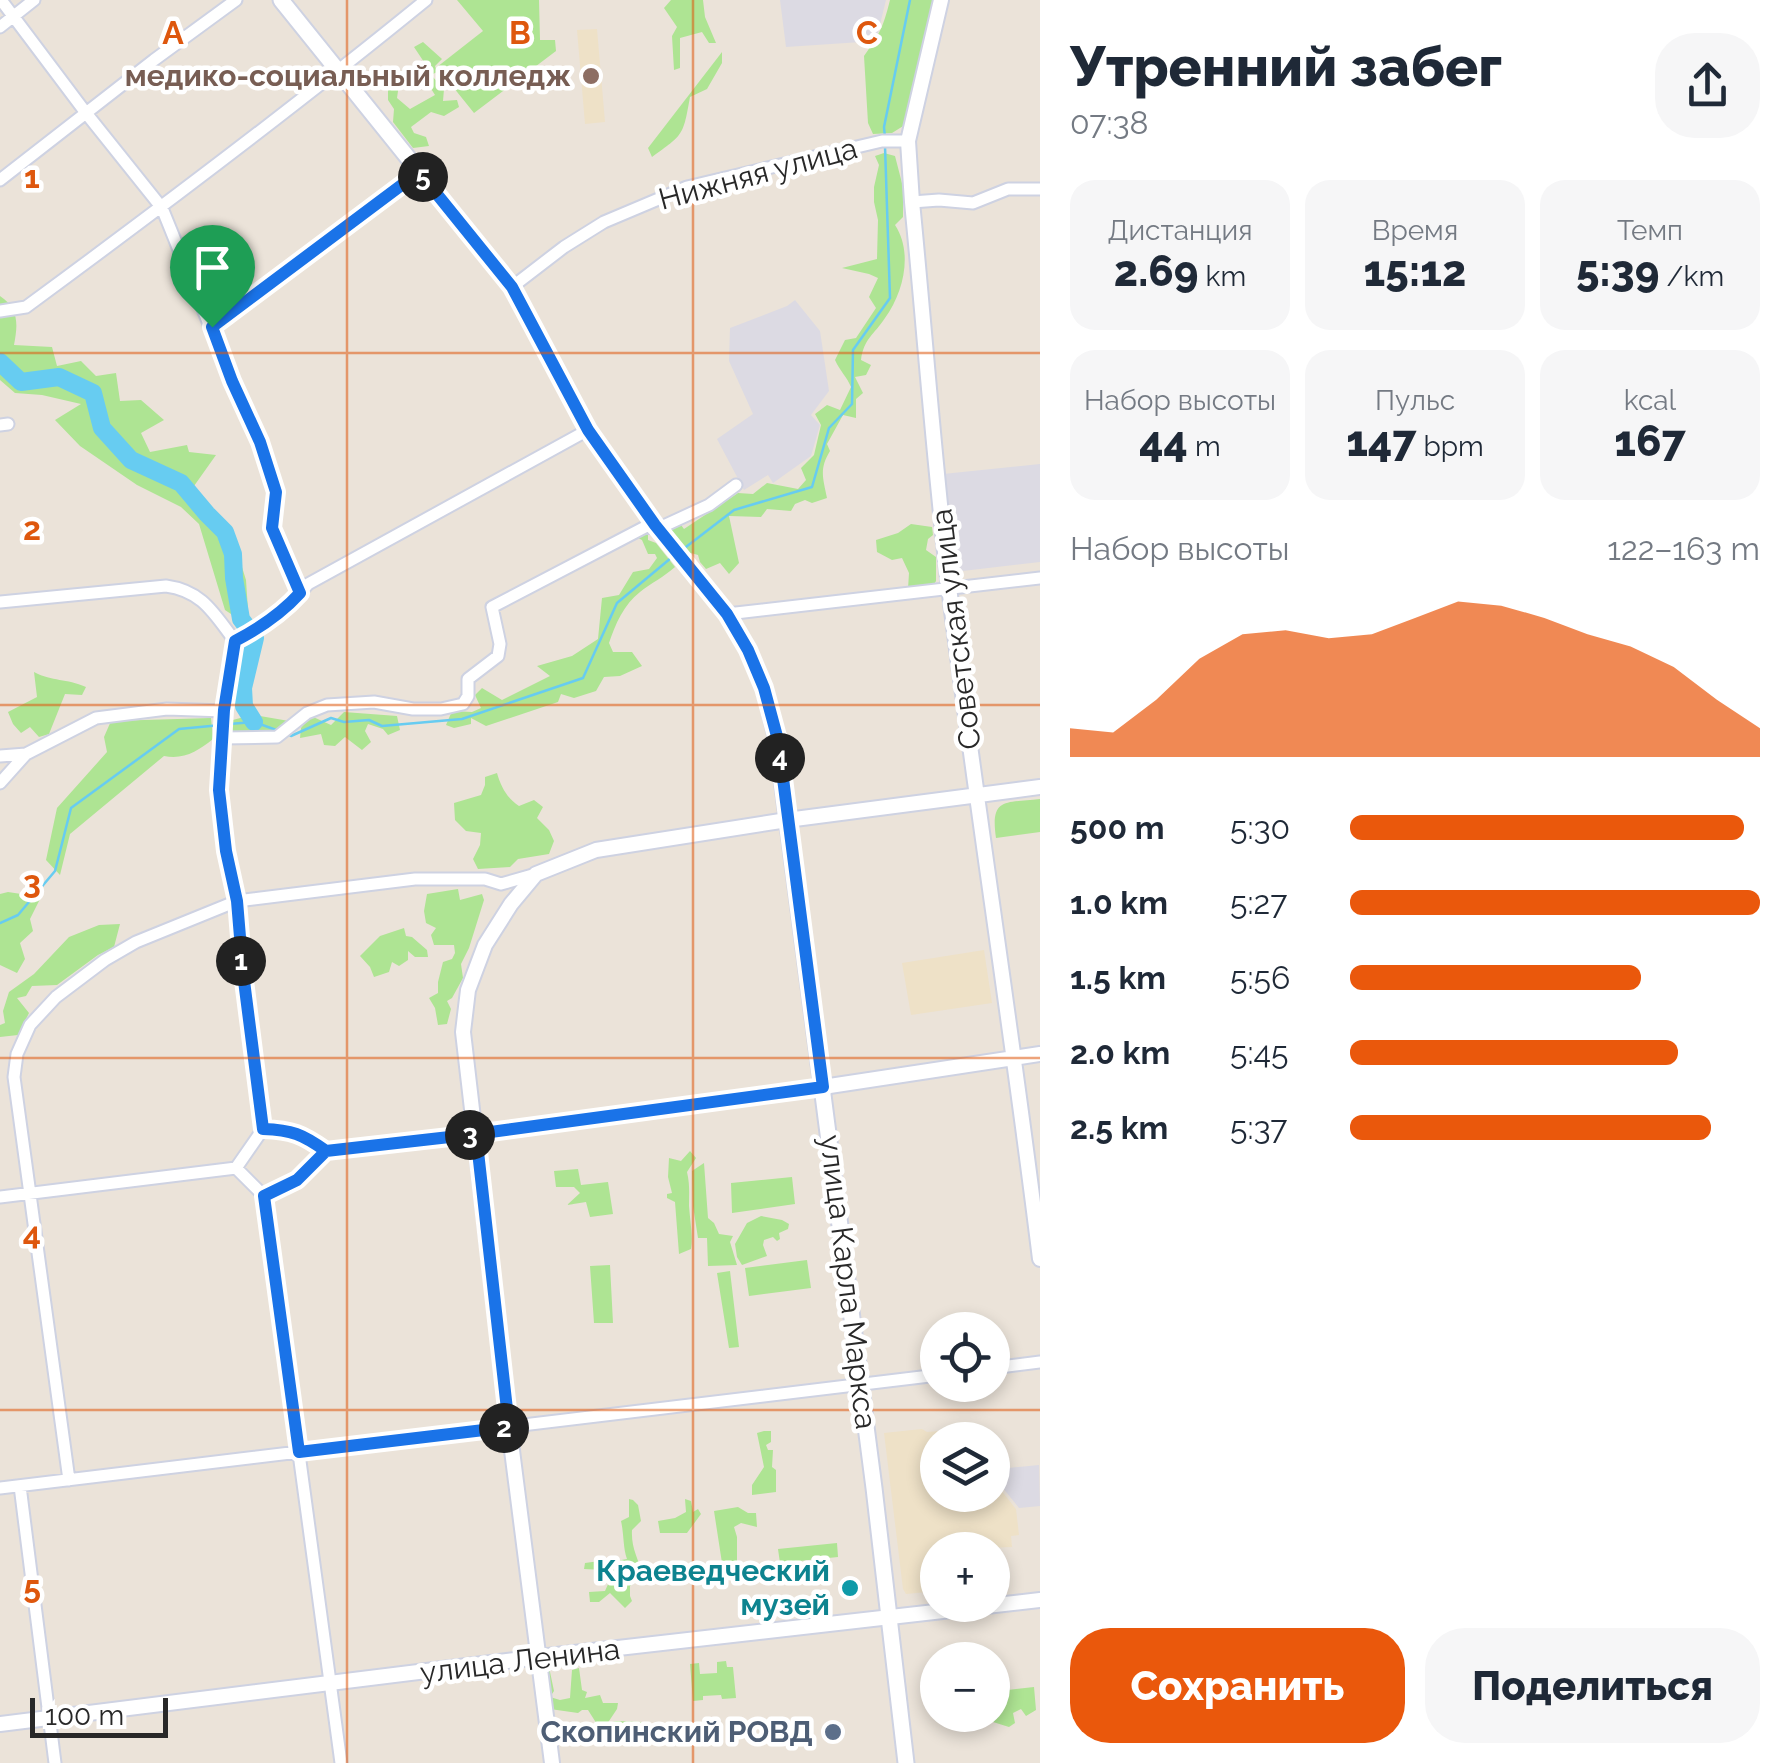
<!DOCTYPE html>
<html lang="ru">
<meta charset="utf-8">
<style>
body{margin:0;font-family:Raleway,sans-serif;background:#f6f6f7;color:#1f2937;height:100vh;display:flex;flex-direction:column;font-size:38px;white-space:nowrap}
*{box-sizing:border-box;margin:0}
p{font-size:32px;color:#747a83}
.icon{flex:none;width:55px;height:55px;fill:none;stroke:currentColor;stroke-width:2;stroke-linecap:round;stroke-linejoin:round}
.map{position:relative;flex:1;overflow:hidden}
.details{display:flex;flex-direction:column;background:#fff;width:750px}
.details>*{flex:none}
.buttons{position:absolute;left:920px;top:1312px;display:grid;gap:20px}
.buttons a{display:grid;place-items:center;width:90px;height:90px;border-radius:50%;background:#fff;box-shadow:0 5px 15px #0003;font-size:50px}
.scale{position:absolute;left:30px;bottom:25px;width:138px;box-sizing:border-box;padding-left:10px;border:5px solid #282828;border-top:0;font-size:28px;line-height:35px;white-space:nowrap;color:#282828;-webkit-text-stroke:8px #fff;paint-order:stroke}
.pin{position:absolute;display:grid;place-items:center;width:85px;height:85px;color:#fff;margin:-102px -42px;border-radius:50% 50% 50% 0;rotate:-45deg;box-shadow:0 0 10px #0007}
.pin .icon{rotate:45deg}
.km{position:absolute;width:50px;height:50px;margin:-25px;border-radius:50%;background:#222;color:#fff;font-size:28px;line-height:50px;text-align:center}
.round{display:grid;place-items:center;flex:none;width:105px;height:105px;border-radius:40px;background:#f6f6f7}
.overview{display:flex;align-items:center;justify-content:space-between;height:170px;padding:0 30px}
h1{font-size:55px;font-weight:800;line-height:75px}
.figures{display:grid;grid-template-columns:repeat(3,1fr);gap:15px;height:170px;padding:10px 30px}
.figures div{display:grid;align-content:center;border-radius:25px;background:#f6f6f7;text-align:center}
.figures b{font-size:42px;font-weight:800}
.figures small{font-size:28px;font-weight:400}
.figures p{font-size:28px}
.chart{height:280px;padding:20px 30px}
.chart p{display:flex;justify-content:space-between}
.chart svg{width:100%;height:180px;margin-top:10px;fill:#ea580c;opacity:.7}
.cta{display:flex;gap:20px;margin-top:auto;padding:20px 30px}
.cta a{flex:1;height:115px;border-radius:40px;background:#ea580c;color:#fff;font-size:40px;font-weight:800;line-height:115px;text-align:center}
.cta a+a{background:#f6f6f7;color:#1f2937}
ul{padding:0 30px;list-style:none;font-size:32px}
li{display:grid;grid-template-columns:160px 120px 1fr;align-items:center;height:75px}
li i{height:25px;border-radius:12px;background:#ea580c}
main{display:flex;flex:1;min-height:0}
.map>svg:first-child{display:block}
.industrial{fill:#dcdae3}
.education{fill:#eee1c7}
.green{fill:#aee493}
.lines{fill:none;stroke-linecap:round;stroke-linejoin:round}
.stream{stroke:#67ccf1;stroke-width:2.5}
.river{stroke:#67ccf1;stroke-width:18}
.minor-casing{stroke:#ced2e2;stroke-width:15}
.tertiary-casing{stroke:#ced2e2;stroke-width:18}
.secondary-casing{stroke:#ced2e2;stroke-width:19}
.minor{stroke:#fff;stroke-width:11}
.tertiary{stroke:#fff;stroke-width:14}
.secondary{stroke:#fff;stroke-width:15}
.route-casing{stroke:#fff;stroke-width:20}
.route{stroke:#1a73e8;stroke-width:12}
.grid{fill:none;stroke:#de570d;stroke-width:2.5;stroke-opacity:0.55}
.education-dot{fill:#8d6e63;stroke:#fff;stroke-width:4}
.culture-dot{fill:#0f9aa8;stroke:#fff;stroke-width:4}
.service-dot{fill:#5c6f8a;stroke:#fff;stroke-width:4}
.labels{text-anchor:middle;stroke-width:9;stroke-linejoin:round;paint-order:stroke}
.education-label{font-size:30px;font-weight:bold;fill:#785e54;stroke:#fff;text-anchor:end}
.street-label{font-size:30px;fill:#282828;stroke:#fff}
.culture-label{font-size:30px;font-weight:bold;fill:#0d838f;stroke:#fff;text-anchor:end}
.service-label{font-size:30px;font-weight:bold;fill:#4e5e75;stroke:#fff;text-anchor:end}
.grid-label{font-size:32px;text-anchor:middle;font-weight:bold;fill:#de570d;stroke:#fff;stroke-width:9;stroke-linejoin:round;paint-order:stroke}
</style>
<main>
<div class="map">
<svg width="1040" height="1763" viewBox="0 0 1040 1763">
<rect width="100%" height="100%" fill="#ebe3d9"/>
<path class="industrial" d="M780,0H886L876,41L786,47Z
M795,300L820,331L829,391L811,415L820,425L811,456L773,483L768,475L744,490L717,439L753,414L729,361L730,328L787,306Z
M1040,464V562L954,572L943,474Z
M1007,1456L1008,1468L1039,1465L1040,1506L1019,1508L998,1482H993V1458Z"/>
<path class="education" d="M597,29L605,122L585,124L577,30Z
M984,950L992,1003L911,1015L902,963Z
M922,1429L927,1432L939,1431L941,1440H938V1495H992L993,1485H997L1016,1509L1019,1535L1011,1536L1012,1547L938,1550L937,1591L906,1594L903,1589L884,1433Z"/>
<path class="green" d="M457,0H539L540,40H555L556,51L474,113L437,67L483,31Z
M671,0H703L705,17L716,43H709L702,32L680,38V68L674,70L672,36L677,27L664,8Z
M890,0H935L908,123L892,133L873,134L868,123L864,56C880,33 883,28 890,0Z
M423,42L442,59L435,66L437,72L431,75L444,89L443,101L457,100L459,107L444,116L431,112L411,127L414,133L426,137L429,146L413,148L393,122L394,109L388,100V70L399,84L397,98L410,109L435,95L418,68L424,62L414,47Z
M722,52V63L707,89L690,97C683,136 684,134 652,157L648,148Z
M884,153L895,156L903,187V217L895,225C913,252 904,292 885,318C874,335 864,338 861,360L871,365L866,375L855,377L863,393L856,399V418L843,415L827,444L830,451C819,469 823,478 827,498L812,503L805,500L795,504L791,511L767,509L761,517L729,516L739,563L729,574L720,563L706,569L700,562L698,555L687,552L671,532L674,526L681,525L684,529L738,493L753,494L767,483L798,489L806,480L801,468L814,455L821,425L815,414L827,405L840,410L851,387C847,377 840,371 835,360L845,340L856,338L876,308L869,297L878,278L869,274L842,268L877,259L878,220L874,202V187L879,165L875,156Z
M0,296C19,309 18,324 14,345L52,347L57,366L81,361L96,376L116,373L120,401L141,400L164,420L141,433L150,452L187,445L189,452L216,455L194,486L230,529L246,580L248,610L234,616L225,610L199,524L181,507L137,485L80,446L55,420L81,404L42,395L15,393L0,380Z
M911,524L932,527L933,535L928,539L926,550L936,557V581L933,586L908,589L909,573L902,558L892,560L877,552L876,540L898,533Z
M648,531V540L656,543L675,567C664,577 651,583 640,592C624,604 615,625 609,643L613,652H632L642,666L620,676L604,677L596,691L574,698L561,694L558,702L486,726L471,718V724L454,728L446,725L452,711L472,712L481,708L475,695L482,688L502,700L550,676L537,666L572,656L598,639L602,598L619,595L633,572L649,569L657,558L655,554H648L642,540L636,537Z
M34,672C53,682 66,678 86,687L82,695L65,694L49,734L39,737L30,727L21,733L13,724L8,712L37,697Z
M240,682H249L248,702L260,716L289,721L279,741L255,732H229V721L244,717L240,709Z
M344,712L397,716L400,730L388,735L383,729L368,724L365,731L371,742L362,750L345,737L335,746L324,745L321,734L300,738L301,728L311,716L331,725Z
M211,718L213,739C198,751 184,760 164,756L70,834L60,875L46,860L57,808L107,752L104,737L111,721Z
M497,773C501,787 507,798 519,806L534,800L543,807L537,818L549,830L554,841L549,854L518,859L510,867L478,869L473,859L480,845L481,833L466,831L455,820L454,803L481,795L485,785V777Z
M1040,799V832L996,838C990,797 1005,803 1040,799Z
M458,889L460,900L482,894L484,900L469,948L461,964L463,978L452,998L447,1001L451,1009L447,1024L438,1025L435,1008L429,998L438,993V982L443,962L452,959L455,953L454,945H434L431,935L436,928L426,923L424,911L427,894Z
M8,892L41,897L30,919L33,931L20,943L25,959L17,973L0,965V894Z
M120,924L114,947L98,955L57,985L32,986L26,996L17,998L29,1013L18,1035L0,1037V1025L5,1023L3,1011L9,992L34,974L69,937L99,925Z
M404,928L406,936L412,937L427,950L428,957H415L408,951V960L399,966L392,962L389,972L374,977L370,967L360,956L380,936Z
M690,1151L696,1158L687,1172C690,1185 689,1194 689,1206C690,1221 693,1234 691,1249L679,1254L675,1202L667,1198V1194L672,1193L668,1177L669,1158L681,1161Z
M704,1163L708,1218L714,1223L719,1234L733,1236L730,1242L737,1265L708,1266L707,1238H698L693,1206L692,1171Z
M578,1169L581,1185L608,1182L613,1214L590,1217L586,1202L567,1205L580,1193L574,1187H556L554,1171Z
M792,1177L795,1204L732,1213L731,1183Z
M761,1216L782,1220L789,1224L788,1229L779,1233L780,1239L777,1241L773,1237L764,1240L763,1245L767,1256L742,1265L737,1257L735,1244L747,1223Z
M807,1260L811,1288L749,1296L745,1268Z
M610,1265L613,1323H594L590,1266Z
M730,1271L739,1347L729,1348L717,1273Z
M764,1431H771V1442L766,1445L768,1450H773L772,1467L776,1470V1492L752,1495V1485L764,1467L757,1433Z
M629,1499L633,1500L638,1505L641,1521L632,1530C631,1548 638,1558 643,1575L630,1586V1596L632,1601L625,1608L610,1593L599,1602H590L589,1592L605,1591L609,1582L604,1570L584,1569L585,1563L607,1560L611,1566L616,1561L627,1559C623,1548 624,1534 621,1521L629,1517Z
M685,1499L691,1501L693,1512L698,1509L701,1514L687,1533H660L658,1521L675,1518L686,1512Z
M738,1507L748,1513H756L757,1527L741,1523L734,1527L737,1537V1570L733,1575L730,1562L722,1563L714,1511Z
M837,1543L838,1557L780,1563L778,1549Z
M726,1661L727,1667H733L736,1698L722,1699L721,1695L703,1696V1700L693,1701L690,1664L699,1663L700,1674L717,1673V1662Z
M993,1663L1004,1668L1008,1690L1034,1687L1036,1710L1026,1716L1021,1709L1013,1713L1015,1723L1009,1727L993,1722Z
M549,1667L554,1691L550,1697L560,1700L570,1698L572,1670L579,1668L582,1690L587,1692L585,1698L600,1695L603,1703H618L617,1709L607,1724L616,1721L641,1722V1728L622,1730L621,1741L617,1746L600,1729L588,1710H582L578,1713L550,1709L544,1668Z"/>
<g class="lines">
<path class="stream" d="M885,138L884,127L910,0
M682,550L734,510L812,487L829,428L852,404L853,350L890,298L885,146
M229,724L254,722L279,731
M287,734L291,736L331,718L344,722L369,720L382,726L462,719L583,678L617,603L671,558
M0,923L18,915L55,871L71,808L179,729L221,725"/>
<path class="river" d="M0,362L21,382L59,377L93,393L102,428L131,460L181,483L207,514L225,532L233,554L234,578L241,619L255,638L243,688L244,706L254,722"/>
<defs>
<path id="minor" d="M1,0L86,113L162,208L232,381L260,442L276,492L272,528L300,593
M0,27L34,0
M0,180L154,60L236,0
M912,202L939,200L973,203L1008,189H1040
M512,287L564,247L604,222L687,187L882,141H908
M0,311L26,307C162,207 296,106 426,0
M212,327L419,172
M0,425L8,424
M0,602L166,586C203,591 214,614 235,641C265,626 286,609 308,584L588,430
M727,614L1040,578
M235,641L224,711L219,790L226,851L237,901L243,973L263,1129
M222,738L277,737L307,713L327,705L374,702L413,709H441L463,704L468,696V679L498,656L500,644L492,607L647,526L657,529L709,505L736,485
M0,756L26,754
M0,783L26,754L96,718L167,709L224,711
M263,1129C292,1130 302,1134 326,1151L476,1134L823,1087
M236,1168L264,1196
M264,1196L341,1763
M264,1196L297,1180L326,1151
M0,1197L236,1168L263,1129
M992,1368L1040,1362
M69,1480L14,1077L17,1054L30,1025L56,997L105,960L136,942L237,901L415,879H485L501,884L536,874
M20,1486L55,1763
M0,1488L938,1375"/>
<path id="tertiary" d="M941,0L908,141L912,202C925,333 934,465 950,595C978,817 1013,1037 1040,1259
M823,1087L1040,1054
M0,1724L539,1657L1040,1600
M552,1763L509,1427L463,1032L468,990L485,945L511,904L536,874L596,850L787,820L1040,787"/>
<path id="secondary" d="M281,0L512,287L588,430L655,525L727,614L748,650L764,688L777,740L874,1488L906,1763"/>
</defs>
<use href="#minor" class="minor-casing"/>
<use href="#tertiary" class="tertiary-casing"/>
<use href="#secondary" class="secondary-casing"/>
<use href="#minor" class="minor"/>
<use href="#tertiary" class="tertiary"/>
<use href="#secondary" class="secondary"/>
</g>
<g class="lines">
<defs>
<path id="route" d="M212,327L232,381L260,442L276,492L272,528L300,593C281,614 260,628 235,641L224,710L219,790L226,851L237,901L243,973L263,1129C292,1130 302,1134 326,1151L476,1134L509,1427L299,1452L264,1196L297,1180L326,1151L476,1134L823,1087L778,740L764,688L748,650L727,614L655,525L588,430L512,287L419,172L212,327"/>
</defs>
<use href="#route" class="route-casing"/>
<use href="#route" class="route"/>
</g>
<path class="grid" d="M347,0V1763M693,0V1763M0,353H1040M0,705H1040M0,1058H1040M0,1410H1040"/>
<circle class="education-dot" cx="591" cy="76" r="10"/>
<circle class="culture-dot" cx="850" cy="1588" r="10"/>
<circle class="service-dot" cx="833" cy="1732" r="10"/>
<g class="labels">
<g class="education-label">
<text x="571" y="86">медико-социальный колледж</text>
</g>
<g class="street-label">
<text transform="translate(758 174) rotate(-15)" y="10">Нижняя улица</text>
<text transform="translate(956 629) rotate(-97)" y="10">Советская улица</text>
<text transform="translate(848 1282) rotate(83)" y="10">улица Карла Маркса</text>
<text transform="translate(520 1661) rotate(-7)" y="10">улица Ленина</text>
</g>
<g class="culture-label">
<text x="830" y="1581">Краеведческий<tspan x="830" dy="34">музей</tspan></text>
</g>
<g class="service-label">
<text x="813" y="1742">Скопинский РОВД</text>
</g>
</g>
<g class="grid-label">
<text x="173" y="44">A</text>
<text x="520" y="44">B</text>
<text x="867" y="44">C</text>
<text x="32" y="188">1</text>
<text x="32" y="540">2</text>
<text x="32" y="893">3</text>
<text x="32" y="1245">4</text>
<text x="32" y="1598">5</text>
</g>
</svg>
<div class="buttons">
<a><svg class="icon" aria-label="locate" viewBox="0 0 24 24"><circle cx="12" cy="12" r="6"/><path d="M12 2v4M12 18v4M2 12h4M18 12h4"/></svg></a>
<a><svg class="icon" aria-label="layers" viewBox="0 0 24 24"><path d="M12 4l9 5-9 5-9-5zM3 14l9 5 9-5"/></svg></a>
<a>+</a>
<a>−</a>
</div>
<div class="scale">100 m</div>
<div class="pin" style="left:212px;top:327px;background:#1e9e55"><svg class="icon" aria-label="arrive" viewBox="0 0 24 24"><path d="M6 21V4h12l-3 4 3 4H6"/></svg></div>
<b class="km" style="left:241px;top:961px">1</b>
<b class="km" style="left:504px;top:1428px">2</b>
<b class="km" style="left:470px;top:1135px">3</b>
<b class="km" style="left:780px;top:758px">4</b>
<b class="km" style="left:423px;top:177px">5</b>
</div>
<section class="details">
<div class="overview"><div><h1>Утренний забег</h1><p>07:38</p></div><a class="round"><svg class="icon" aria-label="share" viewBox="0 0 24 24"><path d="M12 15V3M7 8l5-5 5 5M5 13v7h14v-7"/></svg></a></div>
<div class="figures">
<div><p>Дистанция</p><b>2.69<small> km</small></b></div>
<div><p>Время</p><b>15:12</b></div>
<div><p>Темп</p><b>5:39<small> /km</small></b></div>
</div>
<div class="figures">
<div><p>Набор высоты</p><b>44<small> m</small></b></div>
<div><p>Пульс</p><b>147<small> bpm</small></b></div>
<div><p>kcal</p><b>167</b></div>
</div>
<div class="chart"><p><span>Набор высоты</span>122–163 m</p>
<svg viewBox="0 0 160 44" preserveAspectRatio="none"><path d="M0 44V37L10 38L20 30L30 20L40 14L50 13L60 15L70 14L80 10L90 6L100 7L110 10L120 14L130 17L140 22L150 30L160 37V44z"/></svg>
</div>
<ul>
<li><b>500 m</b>5:30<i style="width:96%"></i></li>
<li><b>1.0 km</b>5:27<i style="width:100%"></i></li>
<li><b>1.5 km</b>5:56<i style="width:71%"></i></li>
<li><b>2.0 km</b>5:45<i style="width:80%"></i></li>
<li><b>2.5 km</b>5:37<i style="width:88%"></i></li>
</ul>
<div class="cta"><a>Сохранить</a><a>Поделиться</a></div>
</section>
</main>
